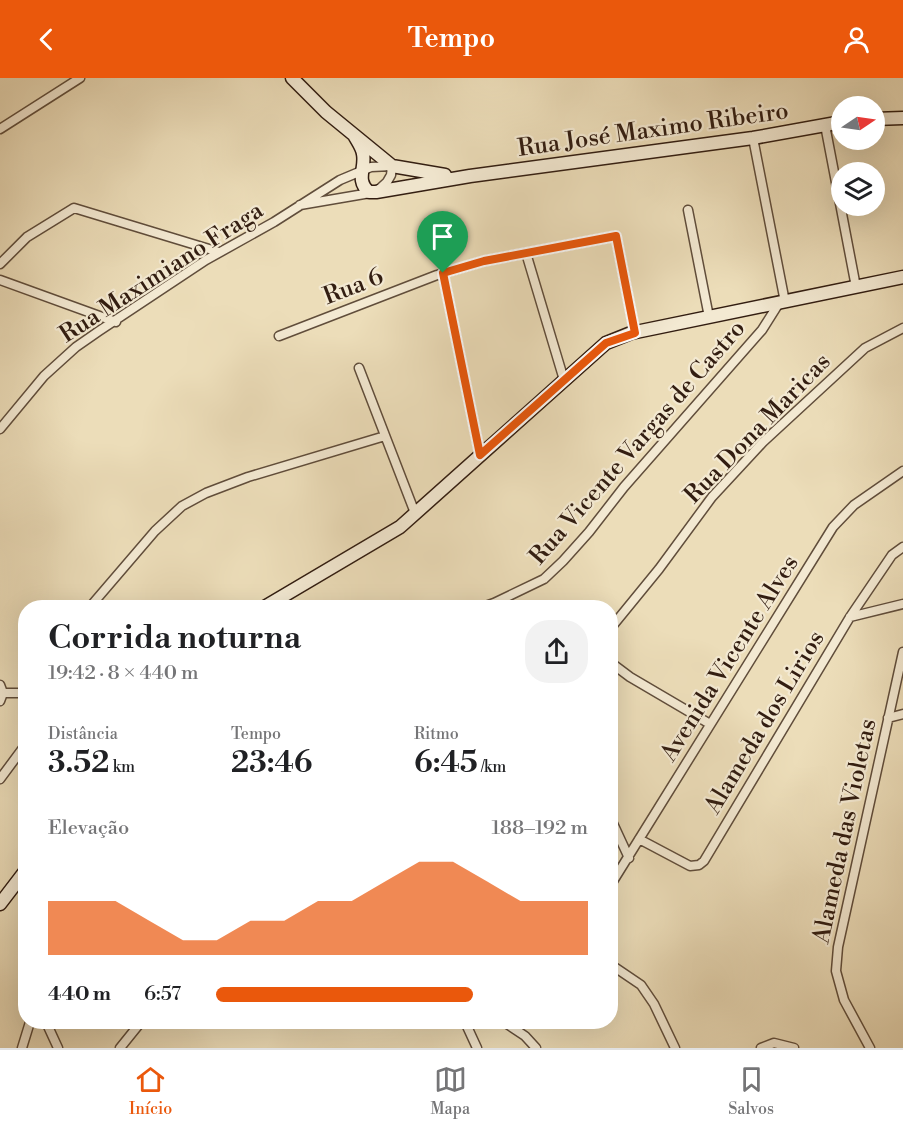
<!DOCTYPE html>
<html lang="pt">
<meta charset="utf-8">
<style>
body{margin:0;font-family:"Libre Bodoni",serif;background:#f2f2f2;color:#202124;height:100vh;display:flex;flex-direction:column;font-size:22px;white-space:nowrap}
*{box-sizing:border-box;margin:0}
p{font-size:20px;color:#757577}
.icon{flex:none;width:33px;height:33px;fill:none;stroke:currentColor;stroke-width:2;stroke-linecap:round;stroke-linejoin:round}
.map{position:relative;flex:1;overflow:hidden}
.sheet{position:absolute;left:18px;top:522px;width:600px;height:429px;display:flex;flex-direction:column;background:#fff;border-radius:24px;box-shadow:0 6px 24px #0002}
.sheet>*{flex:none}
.needle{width:39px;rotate:77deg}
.tools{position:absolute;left:831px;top:18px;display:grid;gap:12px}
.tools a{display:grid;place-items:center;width:54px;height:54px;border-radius:50%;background:#fff;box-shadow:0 6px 24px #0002;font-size:30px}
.pin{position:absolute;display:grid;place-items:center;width:51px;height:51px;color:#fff;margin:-62px -26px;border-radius:50% 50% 50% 0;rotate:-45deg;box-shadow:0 0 6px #0007}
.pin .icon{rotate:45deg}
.round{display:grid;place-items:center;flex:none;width:63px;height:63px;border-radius:24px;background:#f2f2f2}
.head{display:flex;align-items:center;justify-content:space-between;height:102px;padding:0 30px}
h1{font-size:33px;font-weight:600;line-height:45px}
.metrics{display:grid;grid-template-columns:repeat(3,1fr);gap:9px;height:102px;padding:6px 30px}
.metrics div{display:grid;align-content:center}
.metrics b{font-size:30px;font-weight:600}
.metrics small{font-size:16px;font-weight:400}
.metrics p{font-size:16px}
.chart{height:168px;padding:12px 30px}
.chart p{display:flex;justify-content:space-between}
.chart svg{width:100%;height:108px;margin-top:6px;fill:#ea580c;opacity:.7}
ul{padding:0 30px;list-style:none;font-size:20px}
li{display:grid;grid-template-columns:96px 72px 1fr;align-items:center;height:45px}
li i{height:15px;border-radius:8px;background:#ea580c}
header{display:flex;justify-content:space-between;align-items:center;height:78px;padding:0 30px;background:#ea580c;color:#fff;font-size:27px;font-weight:600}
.dock{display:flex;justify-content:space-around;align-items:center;height:84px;border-top:2px solid #e0e0e0;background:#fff;font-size:16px;color:#757577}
.dock a{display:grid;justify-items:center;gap:3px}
.dock .current{color:#ea580c}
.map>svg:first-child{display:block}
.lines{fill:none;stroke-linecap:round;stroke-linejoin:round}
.street-casing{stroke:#604d3b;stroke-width:11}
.secondary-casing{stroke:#321d11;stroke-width:15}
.street{stroke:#f3e9d2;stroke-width:8}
.secondary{stroke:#f3e9d2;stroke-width:12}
.route-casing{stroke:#fff;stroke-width:12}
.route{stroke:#ea580c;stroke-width:8}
.labels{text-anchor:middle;stroke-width:4.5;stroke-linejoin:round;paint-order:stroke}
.street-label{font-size:24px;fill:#321d11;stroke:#f3e9d2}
</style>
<header><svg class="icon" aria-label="back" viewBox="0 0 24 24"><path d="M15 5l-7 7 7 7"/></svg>Tempo<svg class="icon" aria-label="person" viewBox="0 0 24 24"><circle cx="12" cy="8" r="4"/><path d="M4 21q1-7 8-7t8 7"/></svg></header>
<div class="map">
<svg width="903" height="970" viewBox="0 0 903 970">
<rect width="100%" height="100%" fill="#ecddb9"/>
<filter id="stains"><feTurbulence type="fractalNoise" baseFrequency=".00333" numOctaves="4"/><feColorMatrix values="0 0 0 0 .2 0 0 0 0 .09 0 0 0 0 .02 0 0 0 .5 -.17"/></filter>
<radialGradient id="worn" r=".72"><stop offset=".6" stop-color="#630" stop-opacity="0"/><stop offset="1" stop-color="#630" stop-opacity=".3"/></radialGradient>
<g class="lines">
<defs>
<path id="street" d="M825,47L856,209
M0,51L80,0
M753,60L785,224
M688,132L709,239
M526,175L564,302
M0,186L27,159L74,130L219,174
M443,195L480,377
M0,202L116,244
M279,258L437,197L484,183L616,158L635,255
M359,290L415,435
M0,351L44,298L76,269L99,253L206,182L274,144L340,102L371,89L392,88L391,97L387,104L376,114L300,127
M89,530L155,453L182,428L206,415L248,399L385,358
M480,530L494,525L544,501L563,483L589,454L624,409L762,252L779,225
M850,539L903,526
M610,551L659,491L712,419L763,364L865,270L903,250
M610,584L630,599L710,646
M0,607L3,615L0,623
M3,615H26
M888,640L903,636
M0,701L26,666
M610,739L629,780
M639,761L690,788L699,787L704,783L850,539L892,477L903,469
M610,808L833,449L854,427L903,393
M610,886L641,907L654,926L675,970
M46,944L58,970
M465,944L477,970
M504,944L525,958L536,970
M22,970L30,944
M120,970L141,944
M761,970L774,965L794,970
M870,970L844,922L836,893L838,869L903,574"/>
<path id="secondary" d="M292,0L326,34L392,88L445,97
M874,41L903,40
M354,57C357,63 362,69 363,76C366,90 355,102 369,114H376L470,98L753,60L842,44
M263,530L400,449L606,265L631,255L903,199
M0,826L26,792"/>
</defs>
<use href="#street" class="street-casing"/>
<use href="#secondary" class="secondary-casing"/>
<use href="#street" class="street"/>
<use href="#secondary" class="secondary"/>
</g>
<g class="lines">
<defs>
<path id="route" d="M616,158L635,255L606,265L480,377L443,195L484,183Z"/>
</defs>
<use href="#route" class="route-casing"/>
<use href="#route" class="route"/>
</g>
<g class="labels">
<g class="street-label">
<text transform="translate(653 51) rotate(-8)" y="8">Rua José Maximo Ribeiro</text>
<text transform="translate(161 194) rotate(-33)" y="8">Rua Maximiano Fraga</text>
<text transform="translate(353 208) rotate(-21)" y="8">Rua 6</text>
<text transform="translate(757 350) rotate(-46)" y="8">Rua Dona Maricas</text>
<text transform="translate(637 364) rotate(-49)" y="8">Rua Vicente Vargas de Castro</text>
<text transform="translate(729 580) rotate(-58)" y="8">Avenida Vicente Alves</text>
<text transform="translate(764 644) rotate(-59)" y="8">Alameda dos Lirios</text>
<text transform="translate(844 753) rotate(-78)" y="8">Alameda das Violetas</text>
</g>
</g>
<rect width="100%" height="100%" filter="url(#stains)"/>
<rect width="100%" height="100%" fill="url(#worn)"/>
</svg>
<div class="tools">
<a><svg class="needle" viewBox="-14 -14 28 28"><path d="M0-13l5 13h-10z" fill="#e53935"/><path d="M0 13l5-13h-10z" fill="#757577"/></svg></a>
<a><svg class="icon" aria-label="layers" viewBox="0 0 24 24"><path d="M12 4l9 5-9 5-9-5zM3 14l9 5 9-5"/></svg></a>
</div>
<div class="pin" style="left:443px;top:195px;background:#1e9e55"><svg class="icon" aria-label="arrive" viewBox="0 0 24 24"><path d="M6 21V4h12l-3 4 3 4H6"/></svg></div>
<section class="sheet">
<div class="head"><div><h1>Corrida noturna</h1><p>19:42 · 8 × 440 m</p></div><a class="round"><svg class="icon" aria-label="share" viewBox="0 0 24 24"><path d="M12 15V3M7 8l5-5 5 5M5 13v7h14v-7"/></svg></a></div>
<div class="metrics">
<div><p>Distância</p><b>3.52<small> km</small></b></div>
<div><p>Tempo</p><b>23:46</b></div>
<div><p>Ritmo</p><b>6:45<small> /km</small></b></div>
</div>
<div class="chart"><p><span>Elevação</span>188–192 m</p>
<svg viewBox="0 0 160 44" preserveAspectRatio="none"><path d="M0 44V22L10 22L20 22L30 30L40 38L50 38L60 30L70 30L80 22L90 22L100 14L110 6L120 6L130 14L140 22L150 22L160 22V44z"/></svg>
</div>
<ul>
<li><b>440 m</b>6:57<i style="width:69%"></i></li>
</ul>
</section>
</div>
<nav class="dock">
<a class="current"><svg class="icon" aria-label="home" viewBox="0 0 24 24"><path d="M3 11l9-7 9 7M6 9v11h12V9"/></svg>Início</a>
<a><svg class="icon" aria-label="map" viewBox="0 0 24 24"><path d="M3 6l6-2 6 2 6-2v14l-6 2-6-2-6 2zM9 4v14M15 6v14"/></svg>Mapa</a>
<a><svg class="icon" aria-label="saved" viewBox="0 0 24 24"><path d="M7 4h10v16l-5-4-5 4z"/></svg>Salvos</a>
</nav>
